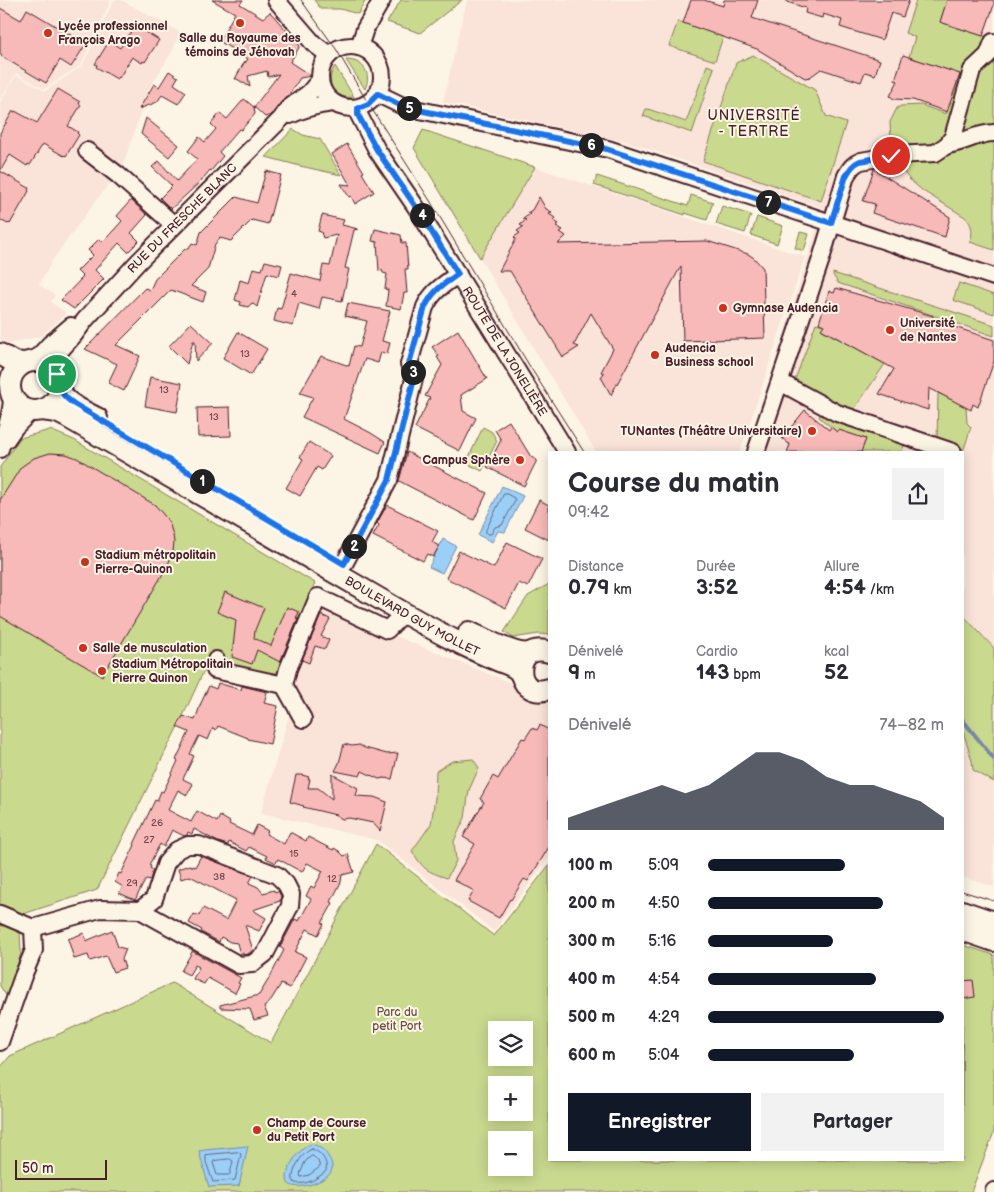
<!DOCTYPE html>
<html lang="fr">
<meta charset="utf-8">
<style>
body{margin:0;font-family:"Balsamiq Sans",sans-serif;background:#f2f2f3;color:#2b2b33;height:100vh;display:flex;flex-direction:column;font-size:19px;white-space:nowrap}
*{box-sizing:border-box;margin:0}
p{font-size:16px;color:#7c7c81}
.icon{flex:none;width:28px;height:28px;fill:none;stroke:currentColor;stroke-width:2;stroke-linecap:round;stroke-linejoin:round}
.map{position:relative;flex:1;overflow:hidden}
.drawer{position:absolute;left:548px;top:451px;width:416px;height:710px;display:flex;flex-direction:column;background:#fff;border-radius:0px;box-shadow:0 2px 12px #0003}
.drawer>*{flex:none}
.tools{position:absolute;left:488px;top:1021px;display:grid;gap:10px}
.tools a{display:grid;place-items:center;width:45px;height:45px;border-radius:0px;background:#fff;box-shadow:0 2px 12px #0003;font-size:25px}
.scale{position:absolute;left:15px;bottom:12px;width:92px;box-sizing:border-box;padding-left:5px;border:2px solid #4a1f2b;border-top:0;font-size:14px;line-height:18px;white-space:nowrap;color:#4a1f2b;-webkit-text-stroke:4px #fcf5e5;paint-order:stroke}
.pin{position:absolute;display:grid;place-items:center;width:42px;height:42px;color:#fff;margin:-21px;border:2px solid #fff;border-radius:50%;box-shadow:0 1px 5px #0007}
.km{position:absolute;width:25px;height:25px;margin:-12px;border-radius:50%;background:#222;color:#fff;font-size:14px;line-height:25px;text-align:center}
.round{display:grid;place-items:center;flex:none;width:52px;height:52px;border-radius:0px;background:#f2f2f3}
.overview{display:flex;align-items:center;justify-content:space-between;height:85px;padding:0 20px}
h1{font-size:28px;font-weight:600;line-height:38px}
.metrics{display:grid;grid-template-columns:repeat(3,1fr);gap:8px;height:85px;padding:5px 20px}
.metrics div{display:grid;align-content:center}
.metrics b{font-size:21px;font-weight:600}
.metrics small{font-size:14px;font-weight:400}
.metrics p{font-size:14px}
.chart{height:140px;padding:10px 20px}
.chart p{display:flex;justify-content:space-between}
.chart svg{width:100%;height:90px;margin-top:5px;fill:#111827;opacity:.7}
.action{display:flex;gap:10px;margin-top:auto;padding:10px 20px}
.action a{flex:1;height:58px;border-radius:0px;background:#111827;color:#fff;font-size:20px;font-weight:600;line-height:58px;text-align:center}
.action a+a{background:#f2f2f3;color:#2b2b33}
ul{padding:0 20px;list-style:none;font-size:16px}
li{display:grid;grid-template-columns:80px 60px 1fr;align-items:center;height:38px}
li i{height:12px;border-radius:6px;background:#111827}
.map>svg:first-child{display:block}
.built{fill:#fae3d8}
.green{fill:#c9d98e;stroke:#8a7c5c;fill-rule:evenodd}
.water{fill:#9acff8;stroke:#7a89a6}
.lines{fill:none;stroke-linecap:round;stroke-linejoin:round}
.shore{stroke:#6a657d;stroke-width:1}
.stream{stroke:#7a89a6;stroke-width:4}
.building{fill:#f7bab8;stroke:#4a1f2b}
.minor-casing{stroke:#4a1f2b;stroke-width:20}
.major-casing{stroke:#4a1f2b;stroke-width:24}
.minor{stroke:#fcf5e5;stroke-width:16}
.major{stroke:#fcf5e5;stroke-width:20}
.tram{stroke:#4a1f2b;stroke-width:1}
.route-casing{stroke:#fff;stroke-width:10}
.route{stroke:#1a73e8;stroke-width:6}
.poi-dot{fill:#c8321e;stroke:#fcf5e5;stroke-width:2}
.labels{text-anchor:middle;stroke-width:4;stroke-linejoin:round;paint-order:stroke}
.number-label{font-size:10px;fill:#75464e}
.poi-label{font-size:12px;font-weight:bold;fill:#4a1f2b;stroke:#fcf5e5;text-anchor:start}
.street-label{font-size:12px;fill:#4a1f2b;stroke:#fcf5e5}
.park-label{font-size:12px;fill:#6a4e44;stroke:#fcf5e5}
.neighbourhood-label{font-size:14px;letter-spacing:1px;fill:#4a1f2b;stroke:#fcf5e5}
</style>
<div class="map">
<svg width="994" height="1192" viewBox="0 0 994 1192">
<rect width="100%" height="100%" fill="#fcf5e5"/>
<filter id="ink" filterUnits="userSpaceOnUse"><feTurbulence type="fractalNoise" baseFrequency=".02" numOctaves="2"/><feDisplacementMap in="SourceGraphic" scale="10" xChannelSelector="R" yChannelSelector="G"/><feConvolveMatrix kernelMatrix="1 2 1 2 8 2 1 2 1" color-interpolation-filters="sRGB"/></filter>
<g filter="url(#ink)">
<path class="built" d="M0,0H111L81,65L44,89L16,73L0,100Z
M114,0H121L180,32L172,52L148,90L121,172L104,190L53,259L39,285L55,295L51,302L66,313L41,336L8,344L0,339V103L16,75L45,91L82,66Z
M467,0H994V887L963,877L962,452H747L823,208L628,142L443,102Z
M423,130L805,257L740,452H596L414,148Z
M319,605L504,680L549,702V858L494,931L377,840L261,813L291,708L282,696Z"/>
<path class="green" d="M314,0H366L358,14L340,9H321Z
M401,0H462L420,33L387,22Z
M916,0H947L940,22L983,36L994,37V250L970,242C973,232 973,225 965,217L923,191L910,180L902,170L891,142L890,122L897,108L901,106L921,105L946,114L960,74L909,57L915,37L905,33Z
M678,21L723,37L715,61L669,46Z
M753,55L815,90L826,116L846,123L821,201L703,161L736,63Z
M346,60C364,60 372,74 365,89Z
M707,65L714,68L692,133L643,116L646,109H648L686,122Z
M335,66L354,97C334,100 324,82 335,66Z
M293,129L303,135L320,139L341,175L300,166L266,157Z
M423,130L535,167L480,258L414,148Z
M597,176L688,206L691,195L713,202L707,220L685,213V215L594,185Z
M722,206L751,215L745,233L716,224Z
M757,217L783,226L777,244L751,235Z
M800,232L809,234L804,251L795,248Z
M833,273L994,325V336L838,283L833,275Z
M959,283L994,295V314L953,300Z
M816,323L824,325L822,330L885,364L851,414L794,382Z
M938,393L966,407L967,423L971,427L963,452L937,444Z
M823,410L905,443L902,451L905,452H861L866,439L839,430L837,432L819,417Z
M483,427L492,432L497,441L482,471L466,463Z
M50,430L74,440L315,583L298,620L277,672L264,678L206,666L183,716L97,890L23,914L0,904V467L20,438Z
M549,584V635L539,634L513,638L504,632L528,596Z
M962,614L994,648V782L973,770L972,761L963,731Z
M473,759L479,768L469,790L465,818L454,841L456,861L447,878C426,871 424,870 412,851L431,824L435,798L436,771L452,761Z
M376,844L494,936L549,865V1160H962L963,945L994,955V1132L971,1192H0V1068L10,1056L172,983L271,1043ZM496,1030H524V1058H496ZM496,1085H524V1112H496ZM496,1140H524V1168H496Z
M0,923L20,931L21,953L7,997L0,986Z"/>
<path class="water" d="M502,486L523,496L505,532L498,531L492,542L478,535Z
M443,539L456,546L442,573L429,567Z
M312,1144C319,1146 325,1150 329,1158C332,1162 333,1168 331,1172C326,1182 294,1192 288,1183C283,1171 299,1147 312,1144Z
M248,1146L239,1186L209,1187L202,1163L199,1151L205,1150Z"/>
<g class="lines">
<path class="shore" d="M504,494H507L514,498L515,501L502,525L495,527L491,534H488L486,533V530Z
M312,1149C321,1152 328,1161 326,1171C317,1179 307,1185 295,1183C293,1180 292,1179 293,1176C294,1166 303,1152 312,1149Z
M238,1152L240,1153L241,1155L235,1180L213,1182L206,1162V1155Z
M313,1156L318,1161L320,1167L309,1175L301,1177L300,1174L305,1162L310,1157Z
M230,1159L233,1161L230,1174L228,1175H217L213,1163L214,1161Z"/>
<path class="stream" d="M962,719L994,759"/>
</g>
<path class="building" d="M212,0H243L240,4L263,18L270,12L300,46L290,62L311,76L300,78L289,95L281,102L271,115L265,117L254,107L279,74L268,77L267,71L248,76L250,87L237,79H235L245,61V63L248,59L219,41L235,13Z
M691,0H704L723,6L724,0H758L752,18L880,60L875,75L865,72L861,82L821,69L810,77L805,78L757,49L683,23Z
M787,0H909L903,17L891,13L882,40L840,27L842,20L823,14L822,18L805,13L806,8L787,2Z
M947,0H994V5L983,36L940,22Z
M0,8L21,20L27,9L86,44L71,67L60,60L46,83L1,56L2,55L0,53Z
M136,26L159,40L145,62L143,61L142,63L132,57L119,78L118,77L117,79L96,67L97,65L95,64L108,43L109,44L111,42L120,48L134,27L135,28Z
M903,55L960,74L947,112L913,100L894,99L890,96L898,81L895,80Z
M169,71L178,77L174,84L186,92L178,104L162,95L157,102L139,109L154,84L159,87Z
M58,89L80,102L79,104L81,105L68,126L78,132L77,133L79,135L66,156L65,155L64,156L43,144L30,165L28,164L27,166L10,155L0,171V133L13,111L15,112V111L37,123Z
M244,99L254,107L255,114L241,130L239,129L219,152L223,156L211,171L210,170L200,182L171,209L160,198L172,186L152,167L159,161L177,181L197,159L188,151L199,137L205,142L216,129L211,124L220,113L227,119Z
M146,118L179,145L169,157L141,134Z
M347,144L364,172L362,173L374,192L355,204L351,196L349,197L341,184L350,185L332,154Z
M874,169L950,217L945,237L872,213L875,204L863,201Z
M0,171L29,188L28,190L29,191L10,224L9,223L8,224L0,220Z
M266,171L281,175L268,224L252,220L231,241L220,238L215,244L208,269L191,286L206,292L203,302L171,290L116,345L140,356L124,391L108,383L117,364L85,349L145,288L150,290L155,279L185,249H188L192,243L197,245L201,232L236,197L257,203Z
M539,197L546,209L552,212L549,214L555,218L553,220L559,224L556,226L563,230L560,232L566,236L558,244L707,241L748,254L754,258L763,268L765,338L683,341L681,266L611,395L601,377L604,373L601,372L613,349L591,313L574,345L579,347L563,357L510,271H499L516,239L514,237L520,233L517,231L523,227L520,225L526,220L523,219L530,214L527,213L532,210Z
M131,200L147,215L131,233L139,241L128,252L119,243L95,270L104,279L74,309L61,300L83,277L77,271L93,255L88,250L99,239L103,242L122,221L117,216Z
M322,215L344,220L342,225L358,229L354,230L345,268L349,269L342,301L322,297L319,309L299,303L293,326L274,321L277,308L281,309L291,273L320,281L323,265L330,266L337,235L323,238L321,232L318,231Z
M375,229L401,235L402,243H406L408,269H405L407,293H404L401,309L386,306L388,290L385,289L387,274L383,273L382,270L379,271L377,242L372,241Z
M265,261L282,265L279,276L267,273L257,307L252,303L248,307L240,305L241,302L235,300L240,280L249,283L253,268L262,270Z
M836,288L933,316V320L994,340V361L978,407L973,404L971,410L929,388L928,410L879,394L894,369L821,329L824,325L819,323L829,291L834,293Z
M348,303L390,311L382,341L390,343L387,354L381,352L378,363L365,359L344,419L371,433L385,442L380,453L302,417L313,397L300,393L321,356L349,366L354,346L360,347L367,321L345,316Z
M191,323L213,343L196,361L195,341H193L187,364L169,346Z
M458,330L487,379L461,395L463,411L476,418L460,451L415,428L430,398L425,396L442,365L437,357L439,356L432,347Z
M238,332L267,349L251,375L223,358Z
M150,377L182,383L177,412L145,406Z
M230,407L231,436L198,437L197,408Z
M805,410L829,430L831,427L837,432L839,430L866,439L861,452H787L790,445L782,438Z
M509,421L531,457L537,460L524,486L487,467L501,440L495,430Z
M309,442L331,456L322,470L317,467L300,496L286,488L303,459L300,457Z
M407,452L487,493L474,520L399,481Z
M50,453L66,454L77,458L155,505L162,513L169,522L173,535L174,542L173,552L167,567L102,676L0,616V500L21,467L34,458Z
M539,500L549,505V540L525,528Z
M387,505L438,531L432,542L439,546L433,557L427,554L423,561L373,536L379,525L377,523Z
M507,542L542,559L528,587L519,583L506,608L446,578L459,551L494,568Z
M225,592L264,608L255,630L254,638L271,646L287,607L299,612L296,618L298,619L280,662L257,650L252,664L232,657L236,620L217,612Z
M321,615L330,619L321,636L329,640L325,649L315,646L309,663L302,660Z
M218,683L241,690L242,686L267,692L264,703L278,706L270,744L248,739V738L218,726L216,730L213,728L208,740L199,736L190,754L194,756L183,779L193,784L187,795L178,790L168,810L191,822L197,811L217,822L220,816L230,822L229,824L252,835L257,825L268,831L266,834L284,844L290,832L306,841L308,837L333,850L334,848L339,851L344,856L348,854L354,872L342,875L341,882L331,902L333,903L322,923L324,924L318,935L307,929L295,952L306,957L290,988L281,984L269,1003L264,1007L268,1016L254,1020L250,1009L220,1008V1005L259,995L270,977L284,950L280,947L295,919L299,921L311,899L306,896L311,886L314,888L323,871L307,863L302,872L278,859L276,863L266,858L267,856L249,847L246,851L229,842L228,845L218,842L194,829L192,834L188,832L187,835L184,836L172,830L164,847L160,844L149,865L151,866L150,868L153,870L150,880L146,879L135,900L119,893L123,887L115,882L119,873L121,874L135,845L134,844L155,800L157,801L161,791L163,792L178,761L176,760L189,732L177,727L183,716L195,720L201,703L209,686L216,689Z
M540,725L549,730V847L528,881L524,879L511,900L510,899L499,918L468,901L474,891L454,880L475,844L463,837L484,802L480,799L493,776L498,779L522,738L525,739L532,728L537,730Z
M344,744L352,746L359,745L365,748L387,754L398,753L392,779L384,778L379,779L362,771L360,776L335,771L339,763Z
M332,774L358,788L356,796L374,797L387,802L380,831L373,823L349,818L342,819L336,815L303,807L304,806L290,802L296,775H302L309,777L308,779H310L308,788H318L332,799Z
M201,856L253,876L249,883L258,887L263,893L274,890L275,892L278,891L281,896L280,901L253,910L266,918L259,931L245,925L253,950L248,954L243,955V953L240,954L237,943L230,942L221,937L219,942L201,932L202,930L189,923L194,914L199,916L203,908L226,920L236,900L190,876L181,879L178,869L189,865L195,867Z
M112,930L118,947L126,949L122,959L125,968L113,972L106,956L90,961L88,955L74,959L68,939L84,933L86,941Z
M192,952V951L241,978L238,983L240,984L235,993L208,978L204,984L193,979L199,967L195,965L189,975L181,971Z
M973,980L975,997L962,999V981Z"/>
<g class="lines">
<defs>
<g id="minor">
<path d="M276,0L314,44L329,55"/>
<circle cx="351" cy="77" r="31"/>
<path d="M359,47L365,29L382,0"/>
<path d="M378,94L405,107L608,149L994,277"/>
<path id="s1" d="M358,108L359,115L377,150L416,207L567,452"/>
<path d="M290,115C304,108 317,105 333,103"/>
<path d="M947,145C964,143 977,133 994,133"/>
<path d="M87,151L118,175L174,225"/>
<path d="M31,361L40,355L50,344L71,326"/>
<path id="s2" d="M55,370L54,365L55,361L59,352L74,335L85,320L138,262L281,119L289,108L309,93L320,80"/>
<path d="M780,382L837,413L953,452"/>
<path d="M6,440L15,427L31,411"/>
<path d="M0,449C5,432 12,415 12,397"/>
<path d="M756,452L821,259L846,176C850,169 853,164 861,161L895,155L935,153L947,145L953,137L972,70L988,55L993,42"/>
<path d="M344,564L389,480L414,379L413,371L409,364L425,307C433,290 444,285 458,274"/>
<path d="M216,660L215,670L284,685"/>
<path d="M303,719L284,685L288,669L318,597L387,630L404,613"/>
<path d="M0,914L33,928L34,950L23,976L0,1042"/>
<path d="M33,928L100,909L140,910L239,965L252,964L265,954L290,906L291,894L286,884L277,875L199,845H188L177,850L166,863L154,899L140,910"/>
<path d="M994,1192V1191"/>
</g>
<g id="major">
<path d="M0,354L14,362L23,363"/>
<circle cx="35" cy="386" r="25"/>
<path d="M60,384C61,388 61,392 63,396C69,405 87,413 97,418"/>
<path id="s3" d="M42,410L57,412L67,417L404,613C434,630 466,648 499,661C507,664 518,667 521,675"/>
<path d="M469,632C482,638 516,656 529,653"/>
<path d="M549,652C512,640 512,701 549,689"/>
<path d="M962,911L994,922"/>
<path d="M962,930L994,941"/>
</g>
</defs>
<use href="#minor" class="minor-casing"/>
<use href="#major" class="major-casing"/>
<use href="#minor" class="minor"/>
<use href="#major" class="major"/>
<path class="tram" d="M301,0L336,49L368,103L429,199L532,370L584,452
M962,891L994,901"/>
</g>
</g>
<g class="lines" filter="url(#ink)">
<defs>
<path id="route" d="M57,374C64,391 57,392 74,404L344,564L389,480L414,379L413,371L409,364L425,307C434,289 443,285 458,274L416,207L377,150L358,115V108L368,104L378,94L404,107L603,148L831,223L846,176C850,169 853,164 860,161L891,156"/>
</defs>
<use href="#route" class="route-casing"/>
<use href="#route" class="route"/>
</g>
<g class="poi-dot">
<circle cx="240" cy="23" r="5"/>
<circle cx="48" cy="33" r="5"/>
<circle cx="723" cy="308" r="5"/>
<circle cx="890" cy="330" r="5"/>
<circle cx="655" cy="355" r="5"/>
<circle cx="812" cy="431" r="5"/>
<circle cx="520" cy="460" r="5"/>
<circle cx="85" cy="562" r="5"/>
<circle cx="83" cy="648" r="5"/>
<circle cx="102" cy="671" r="5"/>
<circle cx="257" cy="1130" r="5"/>
</g>
<g class="labels">
<g class="number-label">
<text x="294" y="297">4</text>
<text x="245" y="357">13</text>
<text x="164" y="393">13</text>
<text x="214" y="420">13</text>
<text x="157" y="826">26</text>
<text x="149" y="843">27</text>
<text x="294" y="857">15</text>
<text x="219" y="880">38</text>
<text x="332" y="882">12</text>
<text x="132" y="886">29</text>
</g>
<g class="poi-label">
<text x="58" y="30">Lycée professionnel<tspan x="58" dy="14">François Arago</tspan></text>
<text x="240" y="42" text-anchor="middle">Salle du Royaume des<tspan x="240" dy="14">témoins de Jéhovah</tspan></text>
<text x="733" y="312">Gymnase Audencia</text>
<text x="900" y="327">Université<tspan x="900" dy="14">de Nantes</tspan></text>
<text x="665" y="352">Audencia<tspan x="665" dy="14">Business school</tspan></text>
<text x="802" y="435" text-anchor="end">TUNantes (Théâtre Universitaire)</text>
<text x="510" y="464" text-anchor="end">Campus Sphère</text>
<text x="95" y="559">Stadium métropolitain<tspan x="95" dy="14">Pierre-Quinon</tspan></text>
<text x="93" y="652">Salle de musculation</text>
<text x="112" y="668">Stadium Métropolitain<tspan x="112" dy="14">Pierre Quinon</tspan></text>
<text x="267" y="1127">Champ de Course<tspan x="267" dy="14">du Petit Port</tspan></text>
</g>
<g class="street-label">
<text dy="4" stroke="none"><textPath href="#s2" startOffset="201">RUE DU FRESCHE BLANC</textPath></text>
<text dy="4" stroke="none"><textPath href="#s1" startOffset="285">ROUTE DE LA JONELIÈRE</textPath></text>
<text dy="4" stroke="none"><textPath href="#s3" startOffset="425">BOULEVARD GUY MOLLET</textPath></text>
</g>
<g class="park-label">
<text x="397" y="1016">Parc du<tspan x="397" dy="14">petit Port</tspan></text>
</g>
<g class="neighbourhood-label">
<text x="754" y="120">UNIVERSITÉ<tspan x="754" dy="16">- TERTRE</tspan></text>
</g>
</g>
</svg>
<div class="tools">
<a><svg class="icon" aria-label="layers" viewBox="0 0 24 24"><path d="M12 4l9 5-9 5-9-5zM3 14l9 5 9-5"/></svg></a>
<a>+</a>
<a>−</a>
</div>
<div class="scale">50 m</div>
<div class="pin" style="left:57px;top:374px;background:#1e9e55"><svg class="icon" aria-label="arrive" viewBox="0 0 24 24"><path d="M6 21V4h12l-3 4 3 4H6"/></svg></div>
<div class="pin" style="left:891px;top:156px;background:#d93025"><svg class="icon" aria-label="check" viewBox="0 0 24 24"><path d="M5 12l5 5 9-10"/></svg></div>
<b class="km" style="left:202px;top:481px">1</b>
<b class="km" style="left:354px;top:546px">2</b>
<b class="km" style="left:413px;top:372px">3</b>
<b class="km" style="left:422px;top:215px">4</b>
<b class="km" style="left:409px;top:108px">5</b>
<b class="km" style="left:591px;top:145px">6</b>
<b class="km" style="left:768px;top:202px">7</b>
<section class="drawer">
<div class="overview"><div><h1>Course du matin</h1><p>09:42</p></div><a class="round"><svg class="icon" aria-label="share" viewBox="0 0 24 24"><path d="M12 15V3M7 8l5-5 5 5M5 13v7h14v-7"/></svg></a></div>
<div class="metrics">
<div><p>Distance</p><b>0.79<small> km</small></b></div>
<div><p>Durée</p><b>3:52</b></div>
<div><p>Allure</p><b>4:54<small> /km</small></b></div>
</div>
<div class="metrics">
<div><p>Dénivelé</p><b>9<small> m</small></b></div>
<div><p>Cardio</p><b>143<small> bpm</small></b></div>
<div><p>kcal</p><b>52</b></div>
</div>
<div class="chart"><p><span>Dénivelé</span>74–82 m</p>
<svg viewBox="0 0 160 44" preserveAspectRatio="none"><path d="M0 44V38L10 34L20 30L30 26L40 22L50 26L60 22L70 14L80 6L90 6L100 10L110 18L120 22L130 22L140 26L150 30L160 38V44z"/></svg>
</div>
<ul>
<li><b>100 m</b>5:09<i style="width:58%"></i></li>
<li><b>200 m</b>4:50<i style="width:74%"></i></li>
<li><b>300 m</b>5:16<i style="width:53%"></i></li>
<li><b>400 m</b>4:54<i style="width:71%"></i></li>
<li><b>500 m</b>4:29<i style="width:100%"></i></li>
<li><b>600 m</b>5:04<i style="width:62%"></i></li>
</ul>
<div class="action"><a>Enregistrer</a><a>Partager</a></div>
</section>
</div>
